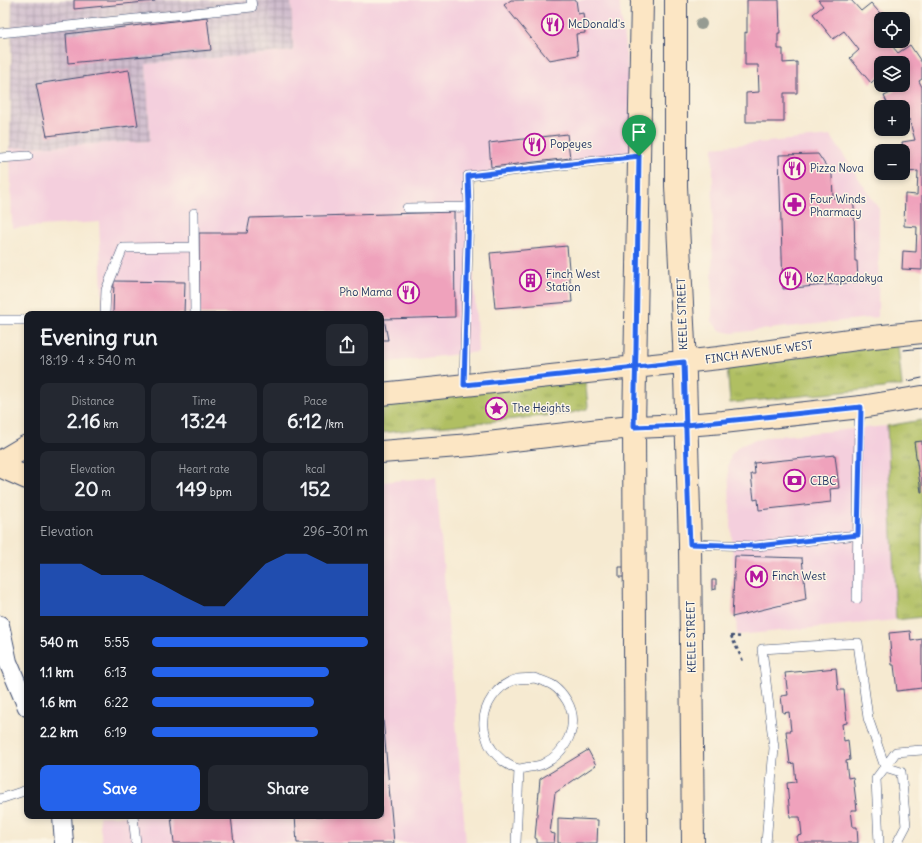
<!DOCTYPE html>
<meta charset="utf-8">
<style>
body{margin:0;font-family:Delius,sans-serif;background:#242831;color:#f1f3f6;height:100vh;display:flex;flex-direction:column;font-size:15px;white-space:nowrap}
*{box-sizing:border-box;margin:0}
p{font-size:13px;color:#9ea1a6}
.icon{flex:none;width:22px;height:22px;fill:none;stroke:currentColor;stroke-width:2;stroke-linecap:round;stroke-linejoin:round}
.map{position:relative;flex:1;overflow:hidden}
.drawer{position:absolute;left:24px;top:311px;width:360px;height:508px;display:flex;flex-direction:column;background:#171b24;border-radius:8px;box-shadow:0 2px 6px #0003}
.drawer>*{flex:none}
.tools{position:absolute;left:874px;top:12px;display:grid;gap:8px}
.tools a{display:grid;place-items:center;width:36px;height:36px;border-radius:8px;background:#171b24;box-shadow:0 2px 6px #0003;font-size:20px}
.pin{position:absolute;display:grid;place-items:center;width:34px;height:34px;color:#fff;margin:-41px -17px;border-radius:50% 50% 50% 0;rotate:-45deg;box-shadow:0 0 4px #0007}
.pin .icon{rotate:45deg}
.round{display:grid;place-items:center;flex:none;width:42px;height:42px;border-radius:8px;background:#242831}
.overview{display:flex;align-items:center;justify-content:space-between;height:68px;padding:0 16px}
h1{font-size:22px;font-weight:800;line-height:30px}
.figures{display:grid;grid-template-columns:repeat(3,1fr);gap:6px;height:68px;padding:4px 16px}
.figures div{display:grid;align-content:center;border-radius:8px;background:#242831;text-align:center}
.figures b{font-size:20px;font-weight:800}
.figures small{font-size:11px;font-weight:400}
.figures p{font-size:11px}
.chart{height:112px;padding:8px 16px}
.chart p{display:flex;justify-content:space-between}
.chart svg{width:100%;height:72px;margin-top:4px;fill:#2563eb;opacity:.7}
.action{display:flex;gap:8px;margin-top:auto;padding:8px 16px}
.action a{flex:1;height:46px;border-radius:8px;background:#2563eb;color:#fff;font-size:16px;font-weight:800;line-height:46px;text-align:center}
.action a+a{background:#242831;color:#f1f3f6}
ul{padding:0 16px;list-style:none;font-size:13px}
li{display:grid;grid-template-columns:64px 48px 1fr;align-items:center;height:30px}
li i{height:10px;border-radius:5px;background:#2563eb}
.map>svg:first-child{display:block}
.built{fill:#f4cfdd}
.industrial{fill:url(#industrial-grid)}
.grass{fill:url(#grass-tufts);stroke:#667760}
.building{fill:#efa2bc}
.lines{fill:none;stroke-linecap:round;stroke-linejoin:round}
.lane-casing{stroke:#3c4b6f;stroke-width:10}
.street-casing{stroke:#3c4b6f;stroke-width:20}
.secondary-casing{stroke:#3c4b6f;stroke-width:24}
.path{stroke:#3c4b6f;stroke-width:2.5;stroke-dasharray:3 3;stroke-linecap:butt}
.lane{stroke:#fff;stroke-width:9}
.street{stroke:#fff;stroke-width:18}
.secondary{stroke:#fce6c4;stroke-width:22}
.tram{stroke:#1b2f5e;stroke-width:1}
.tree{fill:#969b92}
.route-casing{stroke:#fff;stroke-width:8}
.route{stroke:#2563eb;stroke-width:5}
.labels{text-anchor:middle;stroke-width:3;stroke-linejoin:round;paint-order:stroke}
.poi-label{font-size:11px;fill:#1b2f5e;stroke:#fcf5e5;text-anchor:start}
.street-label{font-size:11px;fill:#1b2f5e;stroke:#fcf5e5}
</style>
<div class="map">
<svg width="922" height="843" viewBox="0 0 922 843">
<defs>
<pattern id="industrial-grid" width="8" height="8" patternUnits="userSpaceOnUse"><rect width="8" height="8" fill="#d0bdcd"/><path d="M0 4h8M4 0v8" fill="none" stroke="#a89aaa"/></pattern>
<pattern id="grass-tufts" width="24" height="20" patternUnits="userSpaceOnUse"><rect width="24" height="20" fill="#b0bf62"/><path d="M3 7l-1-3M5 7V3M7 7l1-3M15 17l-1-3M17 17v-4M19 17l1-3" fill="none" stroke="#8e9c54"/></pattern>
</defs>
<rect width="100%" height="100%" fill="#fcf5e5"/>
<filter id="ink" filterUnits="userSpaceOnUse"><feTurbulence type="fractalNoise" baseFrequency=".025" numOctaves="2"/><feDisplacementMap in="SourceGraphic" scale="8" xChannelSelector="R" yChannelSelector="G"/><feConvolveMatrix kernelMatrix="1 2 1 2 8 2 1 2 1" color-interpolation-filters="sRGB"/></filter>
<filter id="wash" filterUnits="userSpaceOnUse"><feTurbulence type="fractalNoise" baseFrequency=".012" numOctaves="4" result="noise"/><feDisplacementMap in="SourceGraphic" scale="16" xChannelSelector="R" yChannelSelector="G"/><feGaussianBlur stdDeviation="0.9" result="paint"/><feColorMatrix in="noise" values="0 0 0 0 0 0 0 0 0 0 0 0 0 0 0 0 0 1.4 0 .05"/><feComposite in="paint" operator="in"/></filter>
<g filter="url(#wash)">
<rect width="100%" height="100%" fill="#f6ead1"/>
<path class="built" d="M291,0H619L639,156L468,176L478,352L381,363V314H103L99,222L12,228L10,148L150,141L146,64L293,51Z
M831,136L879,209L878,317L732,333L719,330L712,321L713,147Z
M887,426L896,620L737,635L728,467L731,455L739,446L752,441L768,437Z
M436,477L466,843H102L99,816H381V482Z"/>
<path class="industrial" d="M12,0H291L293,51L146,64L150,141L10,148Z"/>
<path class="grass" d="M897,344L898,346L902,386H886L884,388L730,403L727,366Z
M585,378L588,406L587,409L571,413L381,433V403Z
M922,420V617L896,620L887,426Z"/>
<g id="blocks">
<path class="building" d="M74,0H155V1L74,9Z
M511,0H576L578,14L583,13L585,33L576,34L578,55L549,60L504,5Z
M747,0H779L780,33H778V49H783V63L797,62V93H784V122H746V93L759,92L758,65H745V32L747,33Z
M818,0H851L861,11L871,3L885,19H881V41H888L898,53L910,45L922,63V79L919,81L922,87V270L902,269L903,251L916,252L917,227L904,226L905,194L917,195L918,171L906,172L902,142L915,140L909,119L903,122V107H889L884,96L895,91L889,85H903V63H881V74L871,83L850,58L859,50L844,31L833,39L813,14L823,6Z
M207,17L211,50L68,63L66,34Z
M129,70L138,125L47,136L36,84Z
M567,134L570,158L491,167L489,143Z
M818,154L832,175L833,198H851L854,207L855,261H857L858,282L783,289L779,155Z
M454,212L455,317L384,319L388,340H381V314H199V233H247L250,218Z
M567,246L572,302L495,308L490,253Z
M114,281L185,282L184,314H113Z
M922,441V492H921L914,442Z
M835,455L839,488L830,489L831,502L759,510L758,499L754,500L751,474H755L754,463Z
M735,556L802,558L806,599L732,617Z
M619,567H624V577H619Z
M712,580H716V589L712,590Z
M910,631L911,641L922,639V688L897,691L894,665H892L889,633Z
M836,668L838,690H844L847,723L842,724L844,741L848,740L850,760L846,761L848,778L853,777L857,810H851L853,827H857L858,843H798L797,836L802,835L800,817H790L787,783L796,782L794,763L790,764L786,731H791L789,712L783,713L781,696L788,695L785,673Z
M381,719H383L394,843H297L295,816H381Z
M588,750L596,765L555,793L550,833L555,834L554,843H537V839L535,838L540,779Z
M171,816H231L234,843H174Z
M558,818L598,820L597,843H558Z"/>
</g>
</g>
<g filter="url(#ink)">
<use href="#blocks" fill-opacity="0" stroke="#3c4b6f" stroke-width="1"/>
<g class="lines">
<defs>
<path id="lane" d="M0,33L252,7L251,0
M0,158L28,156
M407,208L469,207L468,176L639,156
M194,213L195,314
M105,314L106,290L123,248L194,247
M0,320H27
M464,385L469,207
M690,544L756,546L858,535
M857,599L859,422L861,407
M534,678C551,683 558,686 567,701C581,725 566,753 543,764C539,766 535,766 531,767C527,767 522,769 519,769C513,768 507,764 503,761C496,755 489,748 487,739C486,735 484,731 484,727C482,706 497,684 518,679C523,678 529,679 534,678Z
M0,799L27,790
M133,816L136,843
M516,843L519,769
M766,843L774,748L762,649L858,643L868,718L885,767L901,772L906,826L897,843
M879,843L876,779L896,752L922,750"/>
<path id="street" d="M0,625L8,662L27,707
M62,816L64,843"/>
<path id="secondary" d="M676,0V186L684,343L690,544L693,843
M381,394L719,358L864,338L922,332
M381,452L471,445L600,430L634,427L686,425L723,422L861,407L922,397
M0,462L27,446
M0,466L27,478
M636,843L634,427L642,0"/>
</defs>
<use href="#lane" class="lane-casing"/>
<use href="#street" class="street-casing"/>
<use href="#secondary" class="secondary-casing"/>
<path class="path" d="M731,636L743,661
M731,636L742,637"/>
<use href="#lane" class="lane"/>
<use href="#street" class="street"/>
<use href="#secondary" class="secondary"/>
<path class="tram" d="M904,350L922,348
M908,381L922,378"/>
</g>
<circle class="tree" cx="701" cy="24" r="6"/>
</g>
<g class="lines" filter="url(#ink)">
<defs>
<path id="route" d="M639,156L468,176L469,207L464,385L684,362C686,422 687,483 690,544L756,546L858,535L861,407L686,425L634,427L636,349L639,156"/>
</defs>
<use href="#route" class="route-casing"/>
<use href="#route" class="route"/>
</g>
<defs>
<symbol id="restaurant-ring" viewBox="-11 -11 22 22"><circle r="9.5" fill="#fcf5e5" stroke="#b5179e" stroke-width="1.5"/><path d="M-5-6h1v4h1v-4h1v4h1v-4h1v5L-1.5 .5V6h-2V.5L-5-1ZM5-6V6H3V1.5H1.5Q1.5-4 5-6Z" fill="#b5179e"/></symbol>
<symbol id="pharmacy-ring" viewBox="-11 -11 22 22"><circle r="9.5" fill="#fcf5e5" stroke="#b5179e" stroke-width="1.5"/><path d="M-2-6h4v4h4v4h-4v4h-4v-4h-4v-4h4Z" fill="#b5179e"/></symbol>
<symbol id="building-ring" viewBox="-11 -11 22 22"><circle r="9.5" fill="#fcf5e5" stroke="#b5179e" stroke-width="1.5"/><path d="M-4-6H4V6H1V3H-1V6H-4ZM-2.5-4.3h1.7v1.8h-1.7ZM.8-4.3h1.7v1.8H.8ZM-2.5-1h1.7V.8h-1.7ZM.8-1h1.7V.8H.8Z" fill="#b5179e"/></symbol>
<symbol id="sight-ring" viewBox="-11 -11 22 22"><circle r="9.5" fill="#fcf5e5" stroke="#b5179e" stroke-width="1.5"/><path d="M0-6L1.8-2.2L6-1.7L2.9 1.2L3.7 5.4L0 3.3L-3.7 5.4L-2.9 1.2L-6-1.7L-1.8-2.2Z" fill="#b5179e"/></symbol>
<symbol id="bank-ring" viewBox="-11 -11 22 22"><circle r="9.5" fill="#fcf5e5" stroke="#b5179e" stroke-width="1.5"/><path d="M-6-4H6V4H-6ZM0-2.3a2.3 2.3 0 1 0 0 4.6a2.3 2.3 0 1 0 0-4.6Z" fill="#b5179e"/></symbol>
<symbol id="metro-ring" viewBox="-11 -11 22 22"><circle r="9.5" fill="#fcf5e5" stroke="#b5179e" stroke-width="1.5"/><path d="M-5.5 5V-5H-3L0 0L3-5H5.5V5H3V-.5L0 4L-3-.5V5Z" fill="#b5179e"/></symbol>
</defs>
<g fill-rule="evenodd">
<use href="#restaurant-ring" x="540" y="12" width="25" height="25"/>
<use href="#restaurant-ring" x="522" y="132" width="25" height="25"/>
<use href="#restaurant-ring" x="782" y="156" width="25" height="25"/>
<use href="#pharmacy-ring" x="782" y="192" width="25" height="25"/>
<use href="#restaurant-ring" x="778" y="266" width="25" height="25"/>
<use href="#building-ring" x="518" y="268" width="25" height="25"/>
<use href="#restaurant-ring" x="396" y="280" width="25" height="25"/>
<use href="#sight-ring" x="484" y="396" width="25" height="25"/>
<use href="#bank-ring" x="782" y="468" width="25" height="25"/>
<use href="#metro-ring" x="744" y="564" width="25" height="25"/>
</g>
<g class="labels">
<g class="poi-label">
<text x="568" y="28">McDonald's</text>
<text x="550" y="148">Popeyes</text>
<text x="810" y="172">Pizza Nova</text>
<text x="810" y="203">Four Winds<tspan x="810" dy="13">Pharmacy</tspan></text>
<text x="546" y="278">Finch West<tspan x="546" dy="13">Station</tspan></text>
<text x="806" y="282">Koz Kapadokya</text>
<text x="392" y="296" text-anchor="end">Pho Mama</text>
<text x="512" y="412">The Heights</text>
<text x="810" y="485">CIBC</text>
<text x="772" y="580">Finch West</text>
</g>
<g class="street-label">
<text transform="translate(682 314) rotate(-92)" y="4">KEELE STREET</text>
<text transform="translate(759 352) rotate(-8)" y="4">FINCH AVENUE WEST</text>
<text transform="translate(691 637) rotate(-91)" y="4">KEELE STREET</text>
</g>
</g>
</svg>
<div class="tools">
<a><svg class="icon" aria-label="locate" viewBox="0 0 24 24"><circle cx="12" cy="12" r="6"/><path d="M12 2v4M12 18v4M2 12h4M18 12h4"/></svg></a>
<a><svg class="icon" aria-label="layers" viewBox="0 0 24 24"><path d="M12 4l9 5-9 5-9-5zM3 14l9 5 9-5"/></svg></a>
<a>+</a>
<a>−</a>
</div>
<div class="pin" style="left:639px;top:156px;background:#1e9e55"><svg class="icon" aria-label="arrive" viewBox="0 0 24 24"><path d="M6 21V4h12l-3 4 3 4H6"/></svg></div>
<section class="drawer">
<div class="overview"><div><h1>Evening run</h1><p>18:19 · 4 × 540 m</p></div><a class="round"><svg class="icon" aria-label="share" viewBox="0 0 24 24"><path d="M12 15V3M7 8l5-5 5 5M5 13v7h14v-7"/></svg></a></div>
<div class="figures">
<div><p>Distance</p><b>2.16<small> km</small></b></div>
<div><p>Time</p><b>13:24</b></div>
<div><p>Pace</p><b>6:12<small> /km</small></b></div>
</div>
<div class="figures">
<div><p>Elevation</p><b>20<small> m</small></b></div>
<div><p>Heart rate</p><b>149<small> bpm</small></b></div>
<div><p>kcal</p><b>152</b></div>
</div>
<div class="chart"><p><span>Elevation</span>296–301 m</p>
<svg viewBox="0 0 160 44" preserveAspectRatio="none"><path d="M0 44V12L10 12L20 12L30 19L40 19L50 19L60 25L70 32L80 38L90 38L100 25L110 12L120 6L130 6L140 12L150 12L160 12V44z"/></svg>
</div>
<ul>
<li><b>540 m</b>5:55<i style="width:100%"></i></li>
<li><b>1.1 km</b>6:13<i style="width:82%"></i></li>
<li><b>1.6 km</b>6:22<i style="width:75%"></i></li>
<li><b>2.2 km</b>6:19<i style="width:77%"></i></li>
</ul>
<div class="action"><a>Save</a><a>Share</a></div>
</section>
</div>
